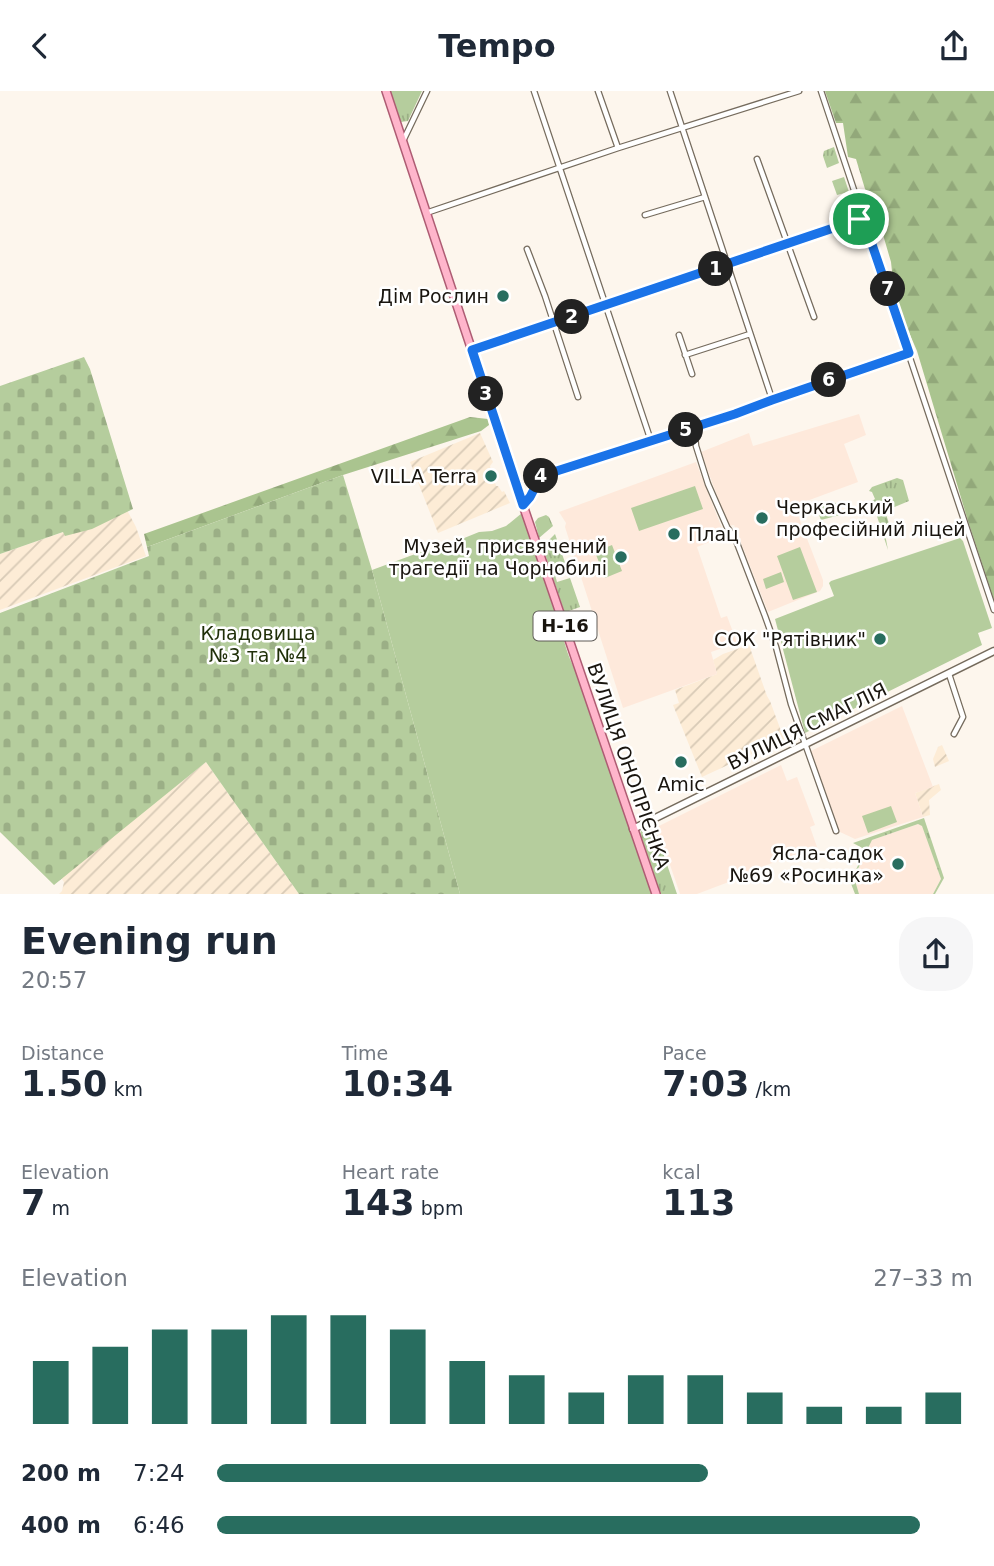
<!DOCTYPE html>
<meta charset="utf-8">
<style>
body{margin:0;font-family:"DejaVu Sans",sans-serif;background:#f6f6f7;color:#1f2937;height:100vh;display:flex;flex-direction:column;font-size:26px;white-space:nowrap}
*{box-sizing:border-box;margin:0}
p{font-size:23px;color:#747a83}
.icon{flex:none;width:38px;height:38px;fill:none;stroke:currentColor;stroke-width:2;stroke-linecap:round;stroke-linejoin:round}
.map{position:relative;height:803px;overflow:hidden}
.sheet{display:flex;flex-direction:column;background:#fff;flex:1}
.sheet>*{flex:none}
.pin{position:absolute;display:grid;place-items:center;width:60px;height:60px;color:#fff;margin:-30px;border:4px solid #fff;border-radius:50%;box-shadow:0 2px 7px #0007}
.km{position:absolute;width:35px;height:35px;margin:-18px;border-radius:50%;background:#222;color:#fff;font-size:19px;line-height:35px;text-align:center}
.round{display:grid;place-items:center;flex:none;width:74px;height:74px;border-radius:28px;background:#f6f6f7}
.head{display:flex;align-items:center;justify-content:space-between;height:119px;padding:0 21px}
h1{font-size:38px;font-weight:800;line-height:52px}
.stats{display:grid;grid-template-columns:repeat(3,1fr);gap:10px;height:119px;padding:7px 21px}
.stats div{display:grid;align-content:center}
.stats b{font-size:35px;font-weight:800}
.stats small{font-size:19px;font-weight:400}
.stats p{font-size:19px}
.chart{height:196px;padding:14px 21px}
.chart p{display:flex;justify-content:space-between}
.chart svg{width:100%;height:126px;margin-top:7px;stroke:#286d5f;stroke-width:6}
ul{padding:0 21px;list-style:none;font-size:23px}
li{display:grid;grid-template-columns:112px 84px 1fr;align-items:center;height:52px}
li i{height:18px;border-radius:9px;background:#286d5f}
header{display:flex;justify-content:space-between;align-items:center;height:91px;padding:0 21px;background:#fff;font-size:32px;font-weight:800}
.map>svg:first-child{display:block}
.industrial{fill:url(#industrial-furrows)}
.education{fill:#fee9db}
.grass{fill:url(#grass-tufts)}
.forest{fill:url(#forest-firs)}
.cemetery{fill:url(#cemetery-stones)}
.garden{fill:#b5cd9d}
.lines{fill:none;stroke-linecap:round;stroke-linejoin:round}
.minor-casing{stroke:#756b5d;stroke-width:7}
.tertiary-casing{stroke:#756b5d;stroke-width:9}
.primary-casing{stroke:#ae5c73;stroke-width:10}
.minor{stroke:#fff;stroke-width:4.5}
.tertiary{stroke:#fff;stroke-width:6}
.primary{stroke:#ffb5cb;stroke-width:7}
.route-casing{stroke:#fff;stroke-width:14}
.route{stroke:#1a73e8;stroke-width:9}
.poi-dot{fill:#286d5f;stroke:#fff;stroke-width:2.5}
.labels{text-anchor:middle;stroke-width:5;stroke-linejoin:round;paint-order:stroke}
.shield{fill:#fff;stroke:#5e5b57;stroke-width:2}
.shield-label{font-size:18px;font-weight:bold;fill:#19150f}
.poi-label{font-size:19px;fill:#19150f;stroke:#fff;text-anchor:end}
.park-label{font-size:19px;fill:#1f2f08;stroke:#fff}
.street-label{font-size:19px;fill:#19150f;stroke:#fff}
</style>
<header><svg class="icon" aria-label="back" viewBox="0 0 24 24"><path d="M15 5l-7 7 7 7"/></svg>Tempo<svg class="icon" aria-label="share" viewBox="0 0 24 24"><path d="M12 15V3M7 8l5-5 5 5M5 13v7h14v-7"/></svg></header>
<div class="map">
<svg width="994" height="803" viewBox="0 0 994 803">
<defs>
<pattern id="industrial-furrows" width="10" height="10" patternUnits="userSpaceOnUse" patternTransform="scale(1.75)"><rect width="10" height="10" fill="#fdecd6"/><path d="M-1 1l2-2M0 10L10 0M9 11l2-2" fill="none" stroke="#d8cab6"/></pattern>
<pattern id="grass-tufts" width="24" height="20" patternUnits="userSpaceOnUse" patternTransform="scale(1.75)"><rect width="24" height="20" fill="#b5cd9d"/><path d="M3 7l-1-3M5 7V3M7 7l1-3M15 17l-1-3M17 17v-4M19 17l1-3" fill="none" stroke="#9baf86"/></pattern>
<pattern id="forest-firs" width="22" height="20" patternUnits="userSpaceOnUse" patternTransform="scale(1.75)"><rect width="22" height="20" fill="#aac48f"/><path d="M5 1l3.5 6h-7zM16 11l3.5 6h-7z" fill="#92a87a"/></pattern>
<pattern id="cemetery-stones" width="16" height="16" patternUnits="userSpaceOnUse" patternTransform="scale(1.75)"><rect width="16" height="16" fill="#b5cd9d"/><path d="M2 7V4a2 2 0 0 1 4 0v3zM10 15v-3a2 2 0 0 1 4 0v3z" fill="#9baf86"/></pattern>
</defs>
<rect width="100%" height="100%" fill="#fdf6ed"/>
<path class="industrial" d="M480,342L493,371L490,375L496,395H498L502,401L504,400L510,412L438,442L410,371Z
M127,419L136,436L146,465L0,519V463Z
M749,554L767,605L770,610L784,648L702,686L673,614L679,612L675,599L717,583L713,569L723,563Z
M942,654L949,670L935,676L933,668L938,656Z
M206,671L299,803H59L62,800L64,791L61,787Z
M939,693L941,699L929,709L930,724L923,726L915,702Z"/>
<path class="education" d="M859,323L866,344L844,353L858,391L796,414V419L823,489V495L820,500L768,521L734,434L728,435L701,361L749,342L753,355Z
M696,371L725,445L697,456L721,527L727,525L737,552L711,561L717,583L623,617L565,436L566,432L559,421Z
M902,615L933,696L915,702L923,726L855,748L840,741L811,660Z
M781,674L787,690L797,686L815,734L810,736L817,756L761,776L755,781L697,803H680L657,736Z
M918,733L922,734L941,788L933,803H859L854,786L872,749Z"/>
<path class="grass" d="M390,0H422L408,30L401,31Z
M834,56L839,72L827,77L823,65L824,60Z
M844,86L849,101L837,104L832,90Z
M897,387L903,389L909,410L880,422L881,424L886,423L890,436L885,443L888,459L872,410L875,408L872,401L869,400L872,396Z
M830,411L836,412L840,424L821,429L816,416Z
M546,424L549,426L553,435L539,447L535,431L538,427Z
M555,443L568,480L555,484L557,491L570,487L580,516L566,521L564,520L544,460L545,453Z
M924,727L944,787L935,803H933L941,788L922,735L918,733L872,749L854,786L859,803H855L850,790L866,759L853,752Z
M653,732L677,803H660L640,744L641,739Z"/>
<path class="forest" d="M825,0H994V509L968,430L917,260L895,209L891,171L879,130L870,133L866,125L871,118L856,68L848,66L843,32H836Z
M470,326L488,328L489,334L481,340L343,384L147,456L144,443Z"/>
<path class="cemetery" d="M84,266L90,278L133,418L92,438L65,445L63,441L0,463V295Z
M343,384L372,479L460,803H299L206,671L54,794L0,741V522L149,465L147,456Z"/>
<path class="garden" d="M695,395L703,418L639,440L631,417Z
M522,422L562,538C564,554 569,568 577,582L652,803H460L372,479L426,459L447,454L479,441L492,440L506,435Z
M960,447L963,450L992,537L978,542L982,554L805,642L775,528L834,505L829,492L831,490Z
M612,454L622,480L605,487L595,461Z
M800,456L817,501L793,509L777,465Z
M781,481L784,491L766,498L763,488Z
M891,715L897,731L868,742L862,725Z"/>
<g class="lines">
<defs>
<path id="minor" d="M534,0L651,350
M598,0L618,57
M670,0L772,308
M821,0L994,519
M403,50L427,0
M757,68L814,226
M426,122L618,57L799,0
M645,124L705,106
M527,158L545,205L578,306
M679,244L692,283
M472,259L727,174L863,127
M685,264L750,243
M697,336L695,345L696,355L708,393L727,436L735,447L765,525L776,556L791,613L836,740
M523,414L530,406L541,385L735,323L772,308L909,262
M949,583L963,626L954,643"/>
<path id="tertiary" d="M633,738L994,560"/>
<path id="primary" d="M386,0L525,420L656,803"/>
</defs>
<use href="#minor" class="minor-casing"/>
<use href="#tertiary" class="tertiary-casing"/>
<use href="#primary" class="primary-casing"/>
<use href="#minor" class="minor"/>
<use href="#tertiary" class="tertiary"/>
<use href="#primary" class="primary"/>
</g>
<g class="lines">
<defs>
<path id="route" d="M863,127L909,262L772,309L735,323L541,385L530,406L523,414L472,259Z"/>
</defs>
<use href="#route" class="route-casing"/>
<use href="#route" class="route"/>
</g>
<g class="poi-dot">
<circle cx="503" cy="205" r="7"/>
<circle cx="491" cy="385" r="7"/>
<circle cx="762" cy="427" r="7"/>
<circle cx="674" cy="443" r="7"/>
<circle cx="621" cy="466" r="7"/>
<circle cx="880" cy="548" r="7"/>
<circle cx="681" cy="671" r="7"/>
<circle cx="898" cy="773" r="7"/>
</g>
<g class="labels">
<rect class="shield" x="533.5" y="520.5" width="63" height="29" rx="5"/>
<g class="shield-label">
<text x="565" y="541">Н-16</text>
</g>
<g class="poi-label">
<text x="489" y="212">Дім Рослин</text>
<text x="477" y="392">VILLA Terra</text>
<text x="776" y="423" text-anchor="start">Черкаський<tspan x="776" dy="22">професійний ліцей</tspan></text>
<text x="688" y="450" text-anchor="start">Плац</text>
<text x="607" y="462">Музей, присвячений<tspan x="607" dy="22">трагедії на Чорнобилі</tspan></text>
<text x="866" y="555">СОК "Рятівник"</text>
<text x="681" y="700" text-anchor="middle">Amic</text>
<text x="884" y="769">Ясла-садок<tspan x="884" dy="22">№69 «Росинка»</tspan></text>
</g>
<g class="park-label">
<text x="258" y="549">Кладовища<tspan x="258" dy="22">№3 та №4</tspan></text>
</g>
<g class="street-label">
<text transform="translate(807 635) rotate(-26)" y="7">ВУЛИЦЯ СМАГЛІЯ</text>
<text transform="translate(629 675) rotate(71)" y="7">ВУЛИЦЯ ОНОПРІЄНКА</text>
</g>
</g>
</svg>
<div class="pin" style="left:859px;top:128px;background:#1e9e55"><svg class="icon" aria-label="arrive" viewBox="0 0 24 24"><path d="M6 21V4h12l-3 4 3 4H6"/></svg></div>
<b class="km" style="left:716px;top:178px">1</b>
<b class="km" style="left:572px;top:226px">2</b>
<b class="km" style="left:486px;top:303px">3</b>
<b class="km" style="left:541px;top:385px">4</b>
<b class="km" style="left:686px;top:339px">5</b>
<b class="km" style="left:829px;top:289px">6</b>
<b class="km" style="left:888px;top:198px">7</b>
</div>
<section class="sheet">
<div class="head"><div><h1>Evening run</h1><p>20:57</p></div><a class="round"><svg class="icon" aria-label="share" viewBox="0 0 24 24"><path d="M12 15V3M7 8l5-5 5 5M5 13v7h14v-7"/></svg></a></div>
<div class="stats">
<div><p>Distance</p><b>1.50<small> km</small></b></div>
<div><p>Time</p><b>10:34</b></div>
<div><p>Pace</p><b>7:03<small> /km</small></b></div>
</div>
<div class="stats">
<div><p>Elevation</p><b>7<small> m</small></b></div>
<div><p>Heart rate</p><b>143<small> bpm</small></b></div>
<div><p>kcal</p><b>113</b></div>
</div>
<div class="chart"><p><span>Elevation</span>27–33 m</p>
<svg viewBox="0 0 160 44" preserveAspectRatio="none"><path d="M5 44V22M15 44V17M25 44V11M35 44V11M45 44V6M55 44V6M65 44V11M75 44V22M85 44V27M95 44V33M105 44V27M115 44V27M125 44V33M135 44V38M145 44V38M155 44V33"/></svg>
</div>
<ul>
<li><b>200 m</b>7:24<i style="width:65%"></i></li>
<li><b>400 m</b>6:46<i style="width:93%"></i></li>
</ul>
</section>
